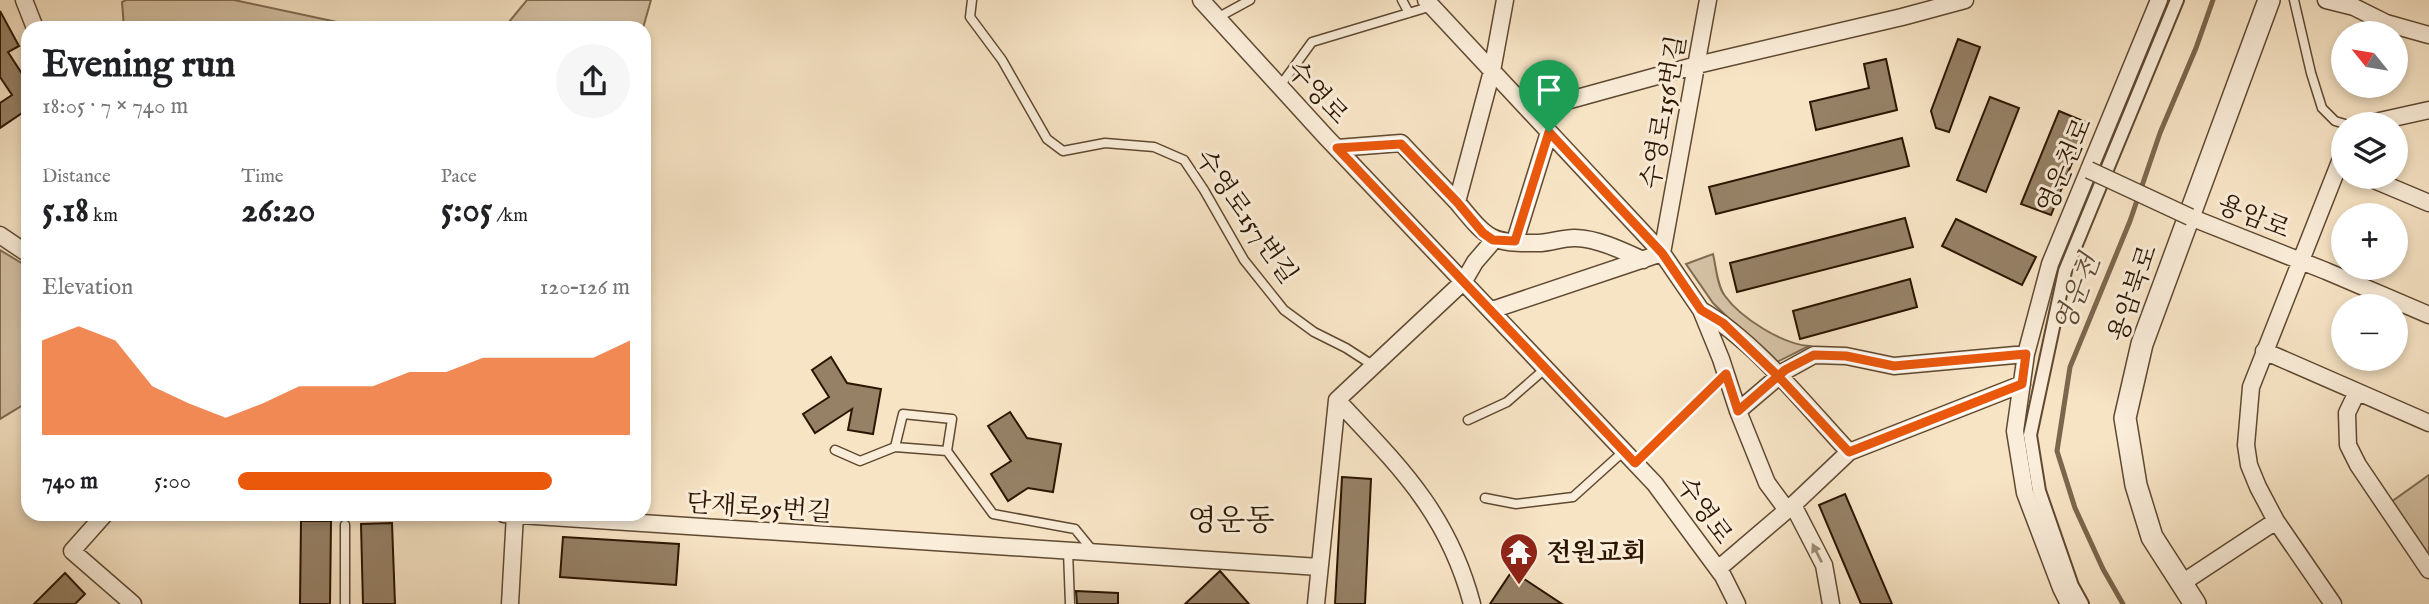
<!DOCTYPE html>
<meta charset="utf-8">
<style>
body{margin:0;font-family:"IM FELL English","Noto Serif KR",serif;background:#f6f6f6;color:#202124;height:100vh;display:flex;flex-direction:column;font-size:26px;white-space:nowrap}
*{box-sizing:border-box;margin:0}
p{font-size:23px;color:#757577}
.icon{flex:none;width:38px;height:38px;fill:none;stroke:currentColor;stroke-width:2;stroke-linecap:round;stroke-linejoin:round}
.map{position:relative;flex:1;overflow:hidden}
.panel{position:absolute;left:21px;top:21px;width:630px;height:500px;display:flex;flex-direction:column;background:#fff;border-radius:21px;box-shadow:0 4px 10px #0003}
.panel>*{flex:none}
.needle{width:46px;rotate:300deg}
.controls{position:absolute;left:2331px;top:21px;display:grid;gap:14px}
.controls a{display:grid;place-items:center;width:77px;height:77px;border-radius:50%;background:#fff;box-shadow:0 4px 10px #0003;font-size:35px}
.pin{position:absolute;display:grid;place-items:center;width:60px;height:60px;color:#fff;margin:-72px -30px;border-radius:50% 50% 50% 0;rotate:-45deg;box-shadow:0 0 7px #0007}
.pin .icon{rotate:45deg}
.round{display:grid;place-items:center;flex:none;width:74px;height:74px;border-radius:37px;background:#f6f6f6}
.summary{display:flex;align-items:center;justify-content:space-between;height:119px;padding:0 21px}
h1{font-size:38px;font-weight:700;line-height:52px}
.metrics{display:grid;grid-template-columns:repeat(3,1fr);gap:10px;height:119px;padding:7px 21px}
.metrics div{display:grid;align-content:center}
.metrics b{font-size:35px;font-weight:700}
.metrics small{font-size:19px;font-weight:400}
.metrics p{font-size:19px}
.chart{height:196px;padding:14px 21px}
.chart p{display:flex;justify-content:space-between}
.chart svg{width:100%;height:126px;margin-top:7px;fill:#ea580c;opacity:.7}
ul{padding:0 21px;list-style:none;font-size:23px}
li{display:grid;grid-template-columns:112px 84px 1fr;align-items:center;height:52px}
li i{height:18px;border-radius:9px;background:#ea580c}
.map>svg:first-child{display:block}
.green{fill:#d4c1a4;stroke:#806b52;stroke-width:2}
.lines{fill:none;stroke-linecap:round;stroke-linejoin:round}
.stream{stroke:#7c674e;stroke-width:5}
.building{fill:#968166;stroke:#2c1500;stroke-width:2}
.service-casing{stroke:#5f4931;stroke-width:11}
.pedestrian-casing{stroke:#5f4931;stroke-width:16}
.minor-casing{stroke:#5f4931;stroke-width:19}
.tertiary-casing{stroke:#5f4931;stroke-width:24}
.service{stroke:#faedd9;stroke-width:8}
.pedestrian{stroke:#faedd9;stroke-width:12}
.minor{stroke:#faedd9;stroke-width:16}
.tertiary{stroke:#faedd9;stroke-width:21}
.minor-bridge-casing{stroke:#5f4931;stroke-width:19;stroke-linecap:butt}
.minor-bridge{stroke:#faedd9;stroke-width:16}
.oneway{fill:#9d8c77}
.route-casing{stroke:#fff;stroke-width:14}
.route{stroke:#ea580c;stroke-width:9}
.labels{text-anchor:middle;stroke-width:6;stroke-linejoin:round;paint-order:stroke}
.street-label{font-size:26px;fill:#2c1500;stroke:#faedd9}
.poi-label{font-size:26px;font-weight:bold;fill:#2c1500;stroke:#faedd9;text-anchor:start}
.water-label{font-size:28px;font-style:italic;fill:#624c34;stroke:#faedd9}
.quarter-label{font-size:30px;fill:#2c1500;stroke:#faedd9}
</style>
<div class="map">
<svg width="2429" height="604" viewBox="0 0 2429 604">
<rect width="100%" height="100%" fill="#f7e4c5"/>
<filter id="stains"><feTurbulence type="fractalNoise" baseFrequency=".00286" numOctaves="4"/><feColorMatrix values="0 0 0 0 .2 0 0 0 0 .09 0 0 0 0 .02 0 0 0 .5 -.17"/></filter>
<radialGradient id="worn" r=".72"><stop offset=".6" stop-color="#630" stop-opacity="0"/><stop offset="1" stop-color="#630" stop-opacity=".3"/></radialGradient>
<path class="green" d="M126,0H234L365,28H124L122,2Z
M527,0H651L643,28H504Z
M0,250L28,267V402L0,419Z
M1713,254C1716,266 1717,286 1725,296C1741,318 1782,344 1809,346L1775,363L1713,303L1686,264Z
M2429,475V560L2391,502Z"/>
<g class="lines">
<path class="stream" d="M2123,604L2103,569L2075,508L2057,451L2070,367L2130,221L2160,133L2196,48L2213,0"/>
</g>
<path class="building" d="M0,11L19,46L8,52L28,83V109L0,128V103L12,95L0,77Z
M1958,39L1980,47L1949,132L1936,128L1931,111Z
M1886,59L1897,110L1816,130L1810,102L1869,88L1864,64Z
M1990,97L2019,108L1986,192L1957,180Z
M2059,111L2088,123L2051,215L2021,204Z
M1902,138L1909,166L1716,214L1709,187Z
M1905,218L1913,247L1737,292L1730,263Z
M1956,219L2036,257L2022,285L1942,246Z
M1910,279L1917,307L1800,339L1793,311Z
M831,357L847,383L881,389L873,434L848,430L852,409L815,433L803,414L829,397L812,370Z
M1010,412L1027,438L1061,444L1053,492L1028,488L1008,501L991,474L1011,461L988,426Z
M1342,477L1371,479L1365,604H1335Z
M1845,494L1892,604H1861L1819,505Z
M301,521H331L330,604H300Z
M392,523L395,604H363L361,524Z
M563,537L679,544L676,585L560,577Z
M1220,571L1249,604H1185Z
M1512,571L1562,604H1490Z
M65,573L85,594L75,604H34Z
M1076,591L1118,593V604H1077Z"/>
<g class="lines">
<defs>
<path id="service" d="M972,0L970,17L1002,60L1047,139L1063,151L1105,143L1154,147L1184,160L1204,190L1244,260L1284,310L1314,332L1346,348L1374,366
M1402,0L1409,13
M2294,0L2311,73L2322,108L2335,121L2345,124
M1217,18L1250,0
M1280,86L1312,42L1432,6
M1468,420L1507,402L1546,368
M895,447L903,414L952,419L947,451
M835,450L860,461L895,447L947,451L993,514L1075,529L1093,551
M1635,462L1726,374
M1485,498L1516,504L1573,497L1624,451
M345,525V604
M1068,551L1070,604"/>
<path id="pedestrian" d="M2082,604L2072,586L2039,491L2030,435L2065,271L2177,0"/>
<path id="minor" d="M24,0L35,28
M1201,0L1326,137L1655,484L1723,576L1737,604
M1426,0L1662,253L1701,310L1721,359L1738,411L1767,483L1787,510
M1505,0L1492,71L1457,202C1487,238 1489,244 1538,243C1551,243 1564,237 1576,238C1599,239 1623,251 1643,260
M2326,0L2354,7L2386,23L2429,35
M1530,111L1697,65L1902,17L1965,0
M2366,124L2429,110
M1337,148L1401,143L1457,202
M2367,177L2429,203
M2190,217L2326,271L2429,315
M0,235L28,254
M1515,241L1549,132
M1492,310L1662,253L1708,0
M1701,310C1754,340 1807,407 1849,452
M2264,351L2429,423
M2357,392L2347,413L2348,445L2358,465L2429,570
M1337,400C1399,466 1448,513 1472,604
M1738,411L1785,371L1814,355L1846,356L1894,366L2026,354
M1793,505L1824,565L1831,604
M105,514L72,551L133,604
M504,514L1319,567
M1718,569L1793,505L1849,452L2022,384
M2182,583L2276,521
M510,604L515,514
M1316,604L1337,400L1464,281L1475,262L1494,240
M2069,604L2061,588L2025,493L2015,431L2026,354L2050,264L2159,0
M2333,604L2276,521L2258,487L2249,465L2246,445L2251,387L2343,154"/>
<path id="tertiary" d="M2195,604L2152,537L2136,485L2125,418L2142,344L2269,0"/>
</defs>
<use href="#service" class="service-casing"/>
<use href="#pedestrian" class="pedestrian-casing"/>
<use href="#minor" class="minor-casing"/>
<use href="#tertiary" class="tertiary-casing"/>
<use href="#service" class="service"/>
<use href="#pedestrian" class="pedestrian"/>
<use href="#minor" class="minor"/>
<use href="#tertiary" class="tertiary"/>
<defs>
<path id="minor-bridge" d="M2089,170L2190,217"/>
</defs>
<use href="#minor-bridge" class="minor-bridge-casing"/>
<use href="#minor-bridge" class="minor-bridge"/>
</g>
<defs><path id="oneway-solid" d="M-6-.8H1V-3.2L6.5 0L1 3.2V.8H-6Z" transform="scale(1.75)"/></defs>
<use class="oneway" href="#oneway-solid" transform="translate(1817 553) rotate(-117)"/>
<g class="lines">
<defs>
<path id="route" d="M1549,132L1515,241L1493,240L1483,233L1457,202L1401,144L1337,148L1635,463L1726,374L1738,411L1785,370L1814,355L1846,356L1894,366L2026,354L2022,384L1849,452L1778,376L1723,323L1701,310L1662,253L1549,132"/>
</defs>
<use href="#route" class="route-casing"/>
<use href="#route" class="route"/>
</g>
<defs>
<symbol id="temple-pin" viewBox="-11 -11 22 30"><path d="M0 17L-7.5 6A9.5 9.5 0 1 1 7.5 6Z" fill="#8f2418" stroke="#faedd9"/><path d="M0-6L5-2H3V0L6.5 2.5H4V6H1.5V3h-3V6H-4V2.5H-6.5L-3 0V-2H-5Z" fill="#fff"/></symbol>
</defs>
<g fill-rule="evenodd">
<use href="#temple-pin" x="1497" y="530" width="44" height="60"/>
</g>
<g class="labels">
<g class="street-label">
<text transform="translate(1318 92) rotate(47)" y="9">수영로</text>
<text transform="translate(1663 112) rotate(-80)" y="9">수영로156번길</text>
<text transform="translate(2064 165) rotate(-67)" y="9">영운천로</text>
<text transform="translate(1247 216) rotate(55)" y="9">수영로157번길</text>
<text transform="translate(2254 216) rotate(22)" y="9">용암로</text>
<text transform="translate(2132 293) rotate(-71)" y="9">용암북로</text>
<text transform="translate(759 507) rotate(4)" y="9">단재로95번길</text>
<text transform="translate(1705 510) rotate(54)" y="9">수영로</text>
</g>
<g class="poi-label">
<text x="1546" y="561">전원교회</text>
</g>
<g class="water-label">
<text transform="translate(2076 293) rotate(-69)" y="10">영운천</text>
</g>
<g class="quarter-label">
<text x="1231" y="530">영운동</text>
</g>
</g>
<rect width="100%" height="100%" filter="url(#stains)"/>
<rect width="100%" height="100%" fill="url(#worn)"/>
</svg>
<div class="controls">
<a><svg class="needle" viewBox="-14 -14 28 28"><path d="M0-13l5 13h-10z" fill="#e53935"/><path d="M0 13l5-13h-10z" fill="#757577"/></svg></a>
<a><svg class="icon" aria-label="layers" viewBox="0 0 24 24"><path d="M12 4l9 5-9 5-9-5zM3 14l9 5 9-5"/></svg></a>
<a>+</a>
<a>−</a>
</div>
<div class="pin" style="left:1549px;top:132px;background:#1e9e55"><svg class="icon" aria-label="arrive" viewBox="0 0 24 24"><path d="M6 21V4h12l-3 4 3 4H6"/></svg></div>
<section class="panel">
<div class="summary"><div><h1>Evening run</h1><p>18:05 · 7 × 740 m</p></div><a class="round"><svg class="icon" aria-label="share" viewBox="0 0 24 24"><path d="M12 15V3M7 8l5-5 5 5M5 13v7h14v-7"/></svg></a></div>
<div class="metrics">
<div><p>Distance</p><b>5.18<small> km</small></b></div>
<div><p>Time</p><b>26:20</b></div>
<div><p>Pace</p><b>5:05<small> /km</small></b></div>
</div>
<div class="chart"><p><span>Elevation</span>120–126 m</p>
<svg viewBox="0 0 160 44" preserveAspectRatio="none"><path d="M0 44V11L10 6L20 11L30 27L40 33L50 38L60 33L70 27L80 27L90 27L100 22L110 22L120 17L130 17L140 17L150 17L160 11V44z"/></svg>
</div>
<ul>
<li><b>740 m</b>5:00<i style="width:80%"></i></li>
</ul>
</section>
</div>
